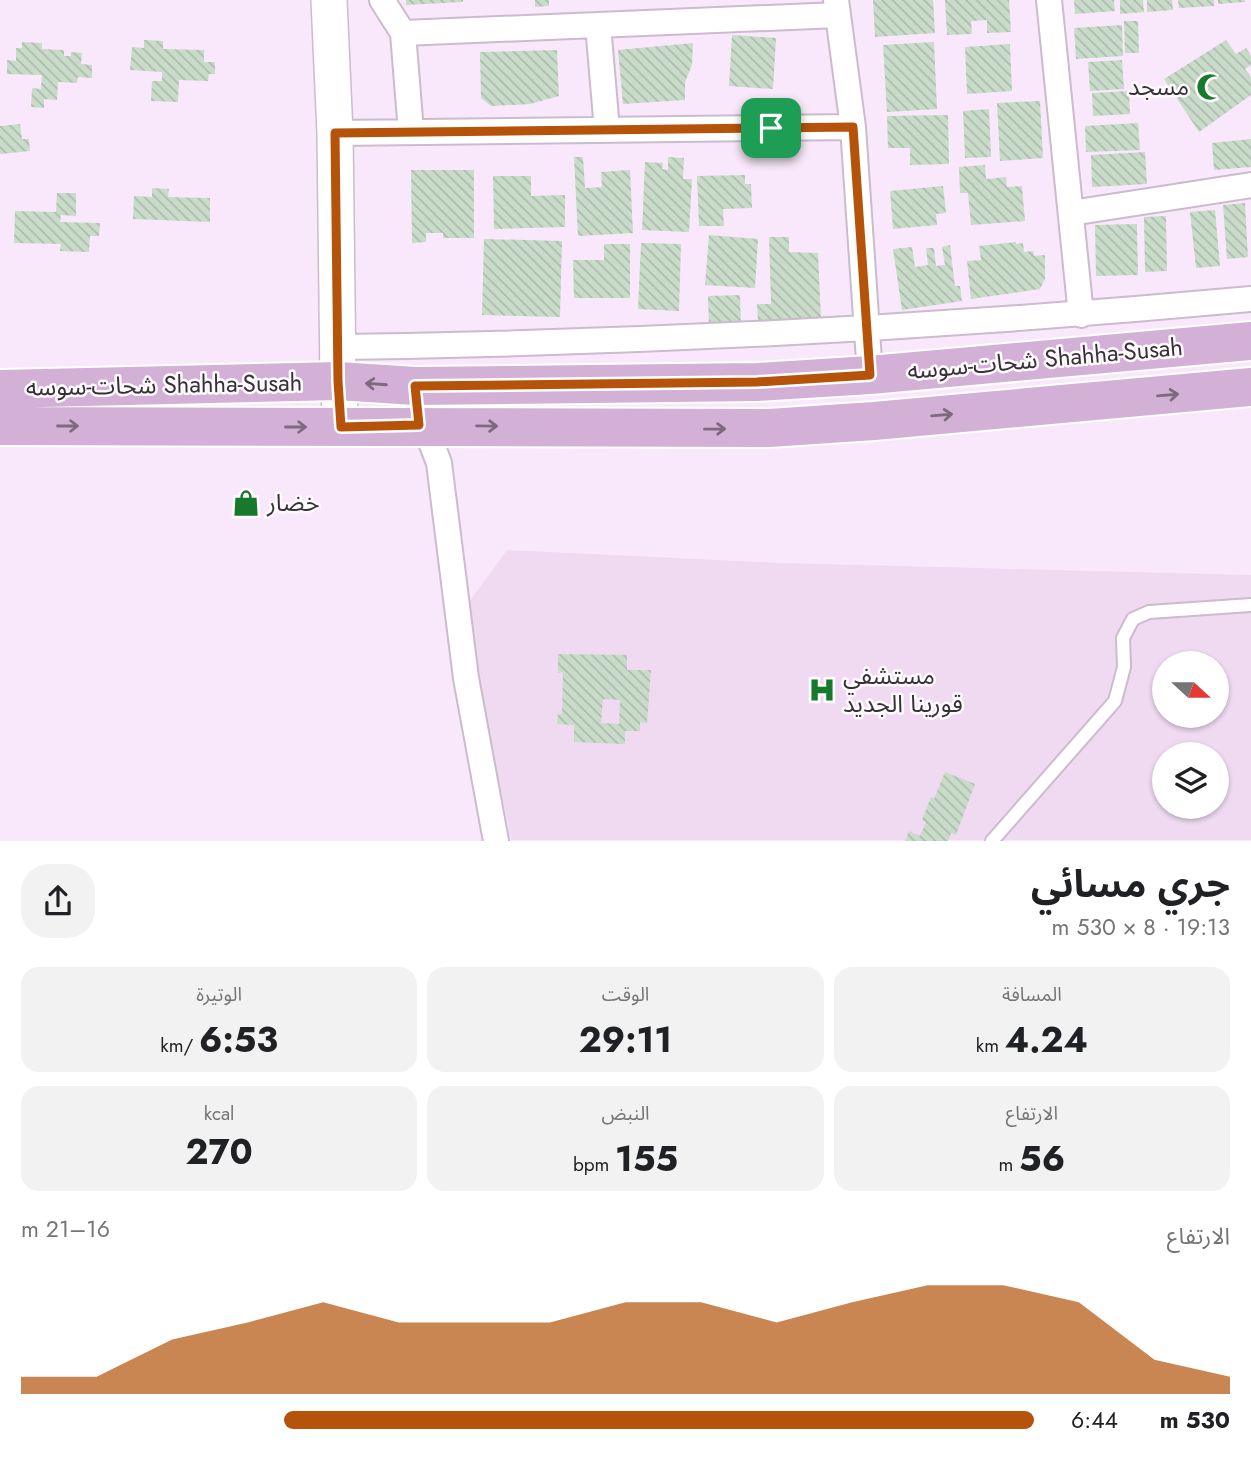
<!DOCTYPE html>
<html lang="ar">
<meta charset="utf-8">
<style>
body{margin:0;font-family:Jost,"Noto Sans Arabic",sans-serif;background:#f2f2f2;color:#202124;direction:rtl;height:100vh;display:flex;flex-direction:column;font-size:26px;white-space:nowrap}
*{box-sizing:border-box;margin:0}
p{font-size:23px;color:#757577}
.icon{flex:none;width:38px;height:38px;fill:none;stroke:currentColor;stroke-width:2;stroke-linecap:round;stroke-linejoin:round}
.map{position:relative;height:841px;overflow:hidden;direction:ltr}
.panel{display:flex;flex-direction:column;background:#fff;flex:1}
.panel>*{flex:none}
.needle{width:46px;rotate:111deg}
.fabs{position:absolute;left:1152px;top:651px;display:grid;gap:14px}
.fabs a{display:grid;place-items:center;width:77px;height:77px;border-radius:50%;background:#fff;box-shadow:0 2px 5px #0004;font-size:35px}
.pin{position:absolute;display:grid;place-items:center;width:60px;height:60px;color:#fff;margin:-30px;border-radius:14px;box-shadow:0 4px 10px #0006}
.round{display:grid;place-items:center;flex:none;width:74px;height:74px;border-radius:28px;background:#f2f2f2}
.summary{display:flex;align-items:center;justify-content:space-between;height:119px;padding:0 21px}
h1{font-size:38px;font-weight:700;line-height:52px}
.metrics{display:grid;grid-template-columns:repeat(3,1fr);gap:10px;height:119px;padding:7px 21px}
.metrics div{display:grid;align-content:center;border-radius:18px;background:#f2f2f2;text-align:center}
.metrics b{font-size:35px;font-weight:700}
.metrics small{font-size:19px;font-weight:400}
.metrics p{font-size:19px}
.chart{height:196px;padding:14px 21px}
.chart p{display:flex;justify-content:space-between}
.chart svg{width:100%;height:126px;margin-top:7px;fill:#b45309;opacity:.7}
ul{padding:0 21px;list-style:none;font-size:23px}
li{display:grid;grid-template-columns:112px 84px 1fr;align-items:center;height:52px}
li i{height:18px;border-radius:9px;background:#b45309}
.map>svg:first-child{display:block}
.built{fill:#efdaf1;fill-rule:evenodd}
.building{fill:url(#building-back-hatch);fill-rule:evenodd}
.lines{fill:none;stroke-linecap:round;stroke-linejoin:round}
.lane-casing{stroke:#cbbbcd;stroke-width:16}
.street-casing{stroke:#cbbbcd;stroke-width:28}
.secondary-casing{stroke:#cbbbcd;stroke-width:38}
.primary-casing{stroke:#fff;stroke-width:42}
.lane{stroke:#fff;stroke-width:12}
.street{stroke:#fff;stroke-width:24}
.secondary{stroke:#fff;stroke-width:35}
.primary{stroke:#d3b1d7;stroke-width:38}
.oneway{stroke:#7d6a7f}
.route-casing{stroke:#fff;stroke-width:14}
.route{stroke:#b45309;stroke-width:9}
.labels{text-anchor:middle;stroke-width:5;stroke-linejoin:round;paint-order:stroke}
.poi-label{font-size:24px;fill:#363037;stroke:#fefafe;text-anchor:start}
.street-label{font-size:24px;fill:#363037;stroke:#fefafe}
</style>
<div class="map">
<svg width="1251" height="841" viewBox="0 0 1251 841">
<defs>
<pattern id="building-back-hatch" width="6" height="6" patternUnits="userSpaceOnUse" patternTransform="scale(1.75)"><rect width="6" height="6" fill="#c9dbc9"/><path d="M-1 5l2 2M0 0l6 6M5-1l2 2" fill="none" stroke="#adbcad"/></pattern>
</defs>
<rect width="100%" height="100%" fill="#f9e8fb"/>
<path class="built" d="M507,550L782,563L1251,575V840H511L464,609ZM1164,663H1216V716H1164ZM1164,754H1216V807H1164Z"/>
<path class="building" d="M406,0H463V2L406,5Z
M535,0H549V6L535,7Z
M873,0H933L935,33L875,37Z
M945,0H1009L1011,32L987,33V20L971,21L972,34L947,35Z
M1074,0H1114L1115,11L1075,14Z
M1120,0H1143L1144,12L1120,14Z
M1147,0H1172L1173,10L1147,12Z
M1178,0H1214V6L1179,8Z
M1218,0H1245V2L1218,4Z
M1124,21H1138L1139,53H1125Z
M1122,25L1123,56L1076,59L1074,28Z
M732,35L776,38L773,89L729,86Z
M144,40L163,41V49L204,50V62H215V74H209L208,81L179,80L178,102L151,101L152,81H162V72L130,70L132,47L144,48Z
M1226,40L1236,54L1246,48L1251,56V65L1245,69L1251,77V95L1199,132L1164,79Z
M22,42L42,43V49L64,50V56H71V52L82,53L81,64L92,65V78L78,77L77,83L58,82L57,100L44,99V108L31,107L32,88L41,89L42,75L7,74V60L16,61V48H22Z
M934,42L937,109L887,112L883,45Z
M693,43L692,65L685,82V100L623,104L618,50Z
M1010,44L1012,91L967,94L965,47Z
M557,50L559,96L530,104L491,106L481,98L480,52Z
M1122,60L1124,89L1090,91L1088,62Z
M1129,91L1130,114L1093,116L1092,93Z
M1040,101L1043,158L1000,161L997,103Z
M989,109L991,157L965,158L963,111Z
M948,115L949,164L910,165V148H888L887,116Z
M1138,123L1140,150L1086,152L1085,126Z
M20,124L22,139H29L30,151L0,154V126Z
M1251,139V167L1214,170L1212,143Z
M1145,152L1147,184L1092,187L1091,155Z
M574,157H583L585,188L602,187L601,172L630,170L633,233L578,236Z
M668,157L684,158L683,179H692L689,232L642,230L645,162L663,163L662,169L668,170Z
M985,165L986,179L1006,177L1007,187L1022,186L1025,221L971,225L968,193H960L959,167Z
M411,170H474V238H443V233H426V242L412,243Z
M745,175V184H751L752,208L723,209L724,226H699L697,176Z
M493,176H531V196L565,195V227L494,229Z
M943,186L946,213L936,214L937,225L893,229L890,191Z
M152,188L169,189L168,197L210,198V222L133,219L134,196L152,197Z
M57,193H76V216L61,215L60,222L100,223L99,236H90L89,252L60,251L61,244L14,243L15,211L56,212Z
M1245,203L1248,257L1227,259L1223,205Z
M1215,210L1220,266L1196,268L1190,212Z
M1166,216L1167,271L1145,272L1144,217Z
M1137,224L1138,275L1096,276L1095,225Z
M709,235L758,239L755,288L705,285Z
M769,237H789V252L818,253L821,319L758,321L757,304H771Z
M484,239L562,241L560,317L482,315Z
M1016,242V244L1023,243L1024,252L1033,251L1034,256L1045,255V279L1040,289L971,299L967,261L981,260L979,246Z
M641,243L681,244L679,311L638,309Z
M604,244H630V298H574L573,260H604Z
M950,245L955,286H960L962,301L902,310L893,249L912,247L915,267L928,265L926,248H934L936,266L945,265L942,247Z
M740,295L741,327H709L708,296Z
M558,654L627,655V670H651L647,723L640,722V731H625V744L574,742V725L557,724L558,714H562L563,672L558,673ZM603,699L620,700L619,724L601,723Z
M945,772L975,784L956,835L951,833L948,841H905L909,831L920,836L926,822L922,820L931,797L934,799Z"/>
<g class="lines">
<defs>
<path id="lane" d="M992,841L1115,701L1124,667L1123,638L1133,619L1149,612L1251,605"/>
<path id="street" d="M382,0L403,33L411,132
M836,0L853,127L870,375
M1049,0L1081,315
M598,25L607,130
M403,33L838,15
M335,133L853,127
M1071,213L1251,185
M338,347C643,343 947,327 1251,299
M415,386L419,425L431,442L439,463L466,678L496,841"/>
<path id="secondary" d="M329,0L335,133L338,381L341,427"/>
<path id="primary" d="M0,389L338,381L415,386L757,382L870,375L1251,341
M0,426L769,428L874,421L1251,387"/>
</defs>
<use href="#lane" class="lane-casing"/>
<use href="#street" class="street-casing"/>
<use href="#secondary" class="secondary-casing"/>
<use href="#primary" class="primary-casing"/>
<use href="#lane" class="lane"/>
<use href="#street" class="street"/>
<use href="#secondary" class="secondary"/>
<use href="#primary" class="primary"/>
</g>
<defs><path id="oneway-shaft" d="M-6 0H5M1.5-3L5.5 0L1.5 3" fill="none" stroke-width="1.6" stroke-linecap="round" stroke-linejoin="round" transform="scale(1.75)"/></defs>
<g class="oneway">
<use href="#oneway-shaft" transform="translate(376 384) rotate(-176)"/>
<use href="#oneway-shaft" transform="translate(1168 395) rotate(-5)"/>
<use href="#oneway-shaft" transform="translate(942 415) rotate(-5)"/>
<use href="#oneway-shaft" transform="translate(68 426)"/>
<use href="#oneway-shaft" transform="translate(487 426) rotate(1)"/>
<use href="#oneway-shaft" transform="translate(296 427)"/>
<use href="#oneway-shaft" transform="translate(715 429) rotate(-1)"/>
</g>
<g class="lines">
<defs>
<path id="route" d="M853,127L870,375L757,382L415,386L419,425L341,427L338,381L335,133Z"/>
</defs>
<use href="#route" class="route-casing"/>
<use href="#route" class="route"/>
</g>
<defs>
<symbol id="mosque-bare" viewBox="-9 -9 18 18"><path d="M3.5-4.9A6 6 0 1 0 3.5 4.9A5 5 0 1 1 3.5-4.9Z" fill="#16792b" stroke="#fefafe" stroke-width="2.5" paint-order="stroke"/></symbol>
<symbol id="shop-bare" viewBox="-9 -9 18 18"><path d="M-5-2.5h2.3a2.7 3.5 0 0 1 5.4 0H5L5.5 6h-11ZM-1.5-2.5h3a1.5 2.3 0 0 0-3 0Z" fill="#16792b" stroke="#fefafe" stroke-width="2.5" paint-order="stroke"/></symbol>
<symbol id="hospital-bare" viewBox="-9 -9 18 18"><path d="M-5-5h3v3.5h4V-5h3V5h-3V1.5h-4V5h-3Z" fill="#16792b" stroke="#fefafe" stroke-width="2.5" paint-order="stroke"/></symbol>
</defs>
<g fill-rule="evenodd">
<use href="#mosque-bare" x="1191" y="68" width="38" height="38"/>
<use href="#shop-bare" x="227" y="484" width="38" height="38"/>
<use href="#hospital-bare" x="803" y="671" width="38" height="38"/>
</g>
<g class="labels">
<g class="poi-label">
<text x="1189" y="95" text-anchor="end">مسجد</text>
<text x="267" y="511">خضار</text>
<text x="843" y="684">مستشفي<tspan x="843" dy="28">قورينا الجديد</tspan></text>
</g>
<g class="street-label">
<text transform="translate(1045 359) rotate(-5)" y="8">شحات-سوسه Shahha-Susah</text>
<text transform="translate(164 385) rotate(-1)" y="8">شحات-سوسه Shahha-Susah</text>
</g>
</g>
</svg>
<div class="fabs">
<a><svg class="needle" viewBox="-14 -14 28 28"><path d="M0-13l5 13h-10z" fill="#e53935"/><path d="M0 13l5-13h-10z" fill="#757577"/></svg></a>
<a><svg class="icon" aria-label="layers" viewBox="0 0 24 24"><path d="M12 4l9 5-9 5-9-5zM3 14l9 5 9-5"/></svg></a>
</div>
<div class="pin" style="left:771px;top:128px;background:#1e9e55"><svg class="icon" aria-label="arrive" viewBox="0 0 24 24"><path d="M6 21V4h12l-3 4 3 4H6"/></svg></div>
</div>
<section class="panel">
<div class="summary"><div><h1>جري مسائي</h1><p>19:13 · 8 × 530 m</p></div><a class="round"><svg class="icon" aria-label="share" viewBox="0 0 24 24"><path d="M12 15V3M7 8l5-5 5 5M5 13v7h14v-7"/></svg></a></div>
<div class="metrics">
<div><p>المسافة</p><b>4.24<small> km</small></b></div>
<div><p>الوقت</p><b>29:11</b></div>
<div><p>الوتيرة</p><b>6:53<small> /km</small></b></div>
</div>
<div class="metrics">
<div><p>الارتفاع</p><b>56<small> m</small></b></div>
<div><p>النبض</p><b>155<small> bpm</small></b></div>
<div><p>kcal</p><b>270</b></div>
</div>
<div class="chart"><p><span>الارتفاع</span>16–21 m</p>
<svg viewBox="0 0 160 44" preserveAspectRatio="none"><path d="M0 44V38L10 38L20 25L30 19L40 12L50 19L60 19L70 19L80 12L90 12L100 19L110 12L120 6L130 6L140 12L150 32L160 38V44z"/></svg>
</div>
<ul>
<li><b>530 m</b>6:44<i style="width:74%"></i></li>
</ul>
</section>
